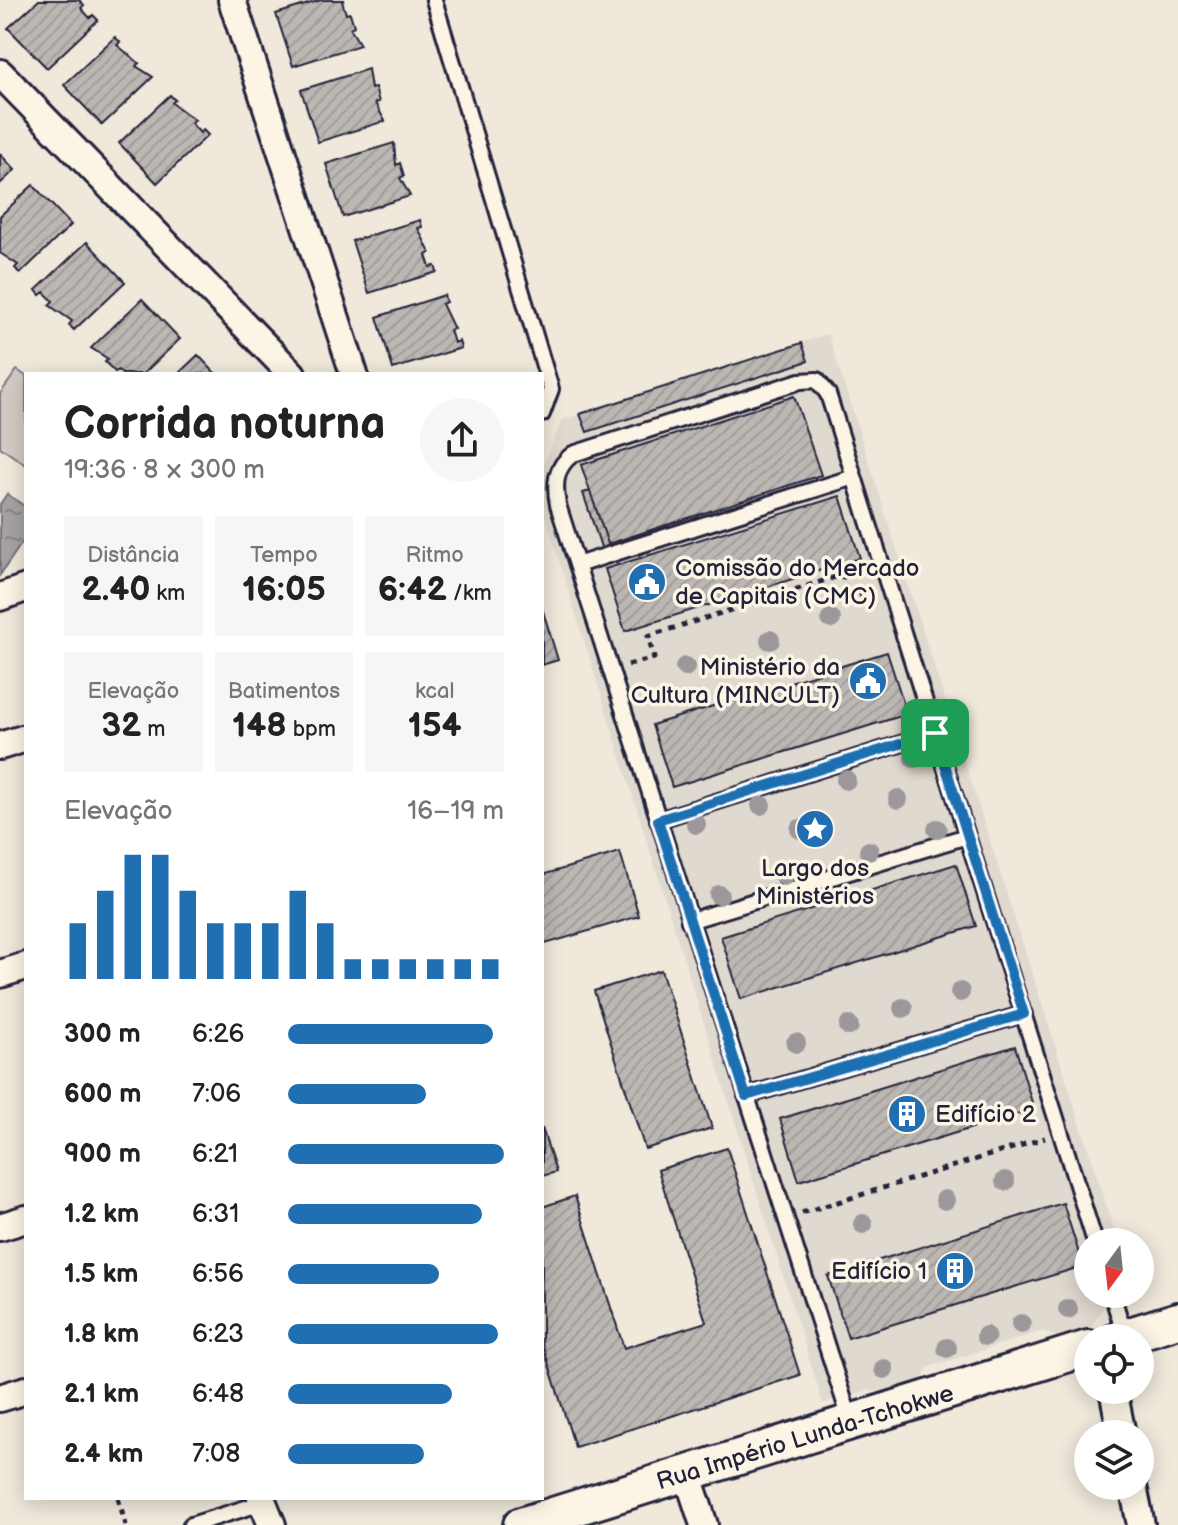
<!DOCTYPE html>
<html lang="pt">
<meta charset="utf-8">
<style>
body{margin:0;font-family:"Balsamiq Sans",sans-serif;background:#f6f6f6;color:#222;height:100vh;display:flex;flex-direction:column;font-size:30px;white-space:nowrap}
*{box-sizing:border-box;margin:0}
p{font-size:26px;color:#767676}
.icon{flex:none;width:44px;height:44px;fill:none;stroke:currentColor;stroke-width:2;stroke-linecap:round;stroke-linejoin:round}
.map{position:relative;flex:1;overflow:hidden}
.drawer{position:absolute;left:24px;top:372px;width:520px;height:1128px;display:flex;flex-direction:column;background:#fff;border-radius:0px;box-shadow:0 4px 20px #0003}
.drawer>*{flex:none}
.needle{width:52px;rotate:195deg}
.fabs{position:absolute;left:1074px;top:1228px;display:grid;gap:16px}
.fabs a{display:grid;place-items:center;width:80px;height:80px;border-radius:50%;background:#fff;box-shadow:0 4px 20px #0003;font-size:40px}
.pin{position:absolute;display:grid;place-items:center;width:68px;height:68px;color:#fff;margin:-34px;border-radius:16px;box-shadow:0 4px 12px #0006}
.round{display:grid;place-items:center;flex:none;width:84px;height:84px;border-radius:42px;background:#f6f6f6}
.summary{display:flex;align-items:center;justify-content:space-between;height:136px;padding:0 40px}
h1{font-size:44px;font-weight:800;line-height:60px}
.figures{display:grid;grid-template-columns:repeat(3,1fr);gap:12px;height:136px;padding:8px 40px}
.figures div{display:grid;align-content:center;border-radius:0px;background:#f6f6f6;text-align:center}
.figures b{font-size:34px;font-weight:800}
.figures small{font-size:22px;font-weight:400}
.figures p{font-size:22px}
.chart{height:224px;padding:16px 40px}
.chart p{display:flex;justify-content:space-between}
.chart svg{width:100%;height:144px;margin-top:8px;stroke:#1f6fb2;stroke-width:6}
ul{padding:0 40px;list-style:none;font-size:26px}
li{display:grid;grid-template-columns:128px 96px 1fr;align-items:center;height:60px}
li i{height:20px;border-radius:10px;background:#1f6fb2}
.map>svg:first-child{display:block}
.built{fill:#e0d9cf}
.garden{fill:#d1cbc3;stroke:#7a767f;stroke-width:2}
.water{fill:url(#water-ripples);stroke:#716f79;stroke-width:2}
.building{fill:url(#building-hatch);stroke:#22223b;stroke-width:2}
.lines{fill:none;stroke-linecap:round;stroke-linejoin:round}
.service-casing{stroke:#22223b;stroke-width:20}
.minor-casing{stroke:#22223b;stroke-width:32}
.tertiary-casing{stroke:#22223b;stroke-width:40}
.path{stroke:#22223b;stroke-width:5;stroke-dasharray:6 6;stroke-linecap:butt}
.service{stroke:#fcf5e5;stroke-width:14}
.minor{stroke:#fcf5e5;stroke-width:26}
.tertiary{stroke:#fcf5e5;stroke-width:34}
.tree{fill:#9b979a}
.route-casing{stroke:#fff;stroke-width:16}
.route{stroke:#1f6fb2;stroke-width:10}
.labels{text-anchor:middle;stroke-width:7;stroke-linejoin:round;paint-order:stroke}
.poi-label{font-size:24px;fill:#22223b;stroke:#fcf5e5;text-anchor:start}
.street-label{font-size:24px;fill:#22223b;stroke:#fcf5e5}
</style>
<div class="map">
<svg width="1178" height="1525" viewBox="0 0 1178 1525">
<defs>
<pattern id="water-ripples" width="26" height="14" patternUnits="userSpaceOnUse" patternTransform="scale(2)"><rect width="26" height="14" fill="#a6a2a2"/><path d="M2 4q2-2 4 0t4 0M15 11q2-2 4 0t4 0" fill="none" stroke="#878485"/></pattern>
<pattern id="building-hatch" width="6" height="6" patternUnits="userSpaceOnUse" patternTransform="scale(2)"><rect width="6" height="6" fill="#bcb7b3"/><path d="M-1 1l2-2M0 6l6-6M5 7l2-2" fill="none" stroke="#a19d9b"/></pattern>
</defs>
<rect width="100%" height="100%" fill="#efe8db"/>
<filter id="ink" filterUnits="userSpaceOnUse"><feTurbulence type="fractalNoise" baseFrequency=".0125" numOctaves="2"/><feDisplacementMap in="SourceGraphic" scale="16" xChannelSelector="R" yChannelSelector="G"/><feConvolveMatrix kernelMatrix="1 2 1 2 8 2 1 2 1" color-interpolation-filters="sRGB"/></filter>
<g filter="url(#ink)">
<path class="built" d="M828,334L1118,1242H1088V1294H1103L1105,1304L1090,1328L1073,1336L1057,1337L1043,1331L929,1367L921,1379L904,1389L883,1393L868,1390L823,1403L542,506V469L562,420Z"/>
<path class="garden" d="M17,370L26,376V465L0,447V394Z"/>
<path class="water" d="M7,494L26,507V537L0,575V504Z"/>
<path class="building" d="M39,0H79L84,5L81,8L90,18L93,15L98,20L47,68L8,28Z
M321,0H345L342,1L346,14L350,13L354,26L350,28L360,45L293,66L276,14Z
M115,37L120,42L117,45L139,63L136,66L153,77L102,125L64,85Z
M368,69L371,89L375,88L379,102L375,103L385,121L318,142L301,90Z
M170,95L175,100L172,103L195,120L191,123L200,133L203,130L208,135L157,183L119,143Z
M394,143L396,165L400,163L404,176L400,178L410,196L343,217L326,164Z
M0,154L15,170L0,184Z
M33,185L71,225L20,274L15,268L18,265L0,253V216Z
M420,220L422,227L418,228L430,253L426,255L430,267L435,266L437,272L369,293L352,241Z
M87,242L125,282L74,330L69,325L72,321L49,305L53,301L44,292L40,295L36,290Z
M444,295L446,302L442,304L454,329L450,330L454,343L459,341L461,348L393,369L377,317Z
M142,299L180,339L143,374H122L118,370L115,372L105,362L108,359L91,348Z
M802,343L808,361L587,432L580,414Z
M198,355L216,374H178Z
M794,396L821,475L608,544L581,465Z
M590,491L608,544L666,525L670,538L605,559L583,493Z
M840,496L860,558L625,631L605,569Z
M542,608L558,660L542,665Z
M887,652L907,714L672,787L652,725Z
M620,852L639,916L542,945V875Z
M956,864L976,926L741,999L721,937Z
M661,970L712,1128L645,1149L594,991Z
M1015,1046L1034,1109L799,1181L780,1119Z
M542,1128L556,1172L542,1176Z
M727,1148L800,1375L575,1447L542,1343V1207L575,1196L624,1348L706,1322L658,1170Z
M1063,1203L1083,1266L848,1338L828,1276Z"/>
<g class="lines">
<defs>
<path id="service" d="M434,0L551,389L542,414
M577,565L854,477
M658,820L935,733
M689,921L967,836
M746,1096L1024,1014
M1112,1294L1125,1336
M851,1422L558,505C554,484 555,467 573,454L800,381L817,380L828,394L1095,1242
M191,1525L262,1503"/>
<path id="minor" d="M232,0L354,374
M0,73L292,374
M0,597L26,588
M0,746L26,738
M0,974L26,966
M0,1227L26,1219
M1113,1390L1122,1434
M0,1398L26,1390
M687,1473L704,1525
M1133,1486L1141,1525
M261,1498L272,1525"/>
<path id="tertiary" d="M1120,1338L1178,1320
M521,1525L1088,1348"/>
</defs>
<use href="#service" class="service-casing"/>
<use href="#minor" class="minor-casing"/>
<use href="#tertiary" class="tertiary-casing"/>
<path class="path" d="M628,665L654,658L648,636L842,575L848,598L873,591
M802,1213L1045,1138
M118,1498L126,1525"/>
<use href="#service" class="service"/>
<use href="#minor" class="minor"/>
<use href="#tertiary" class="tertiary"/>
</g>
<g class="tree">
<circle cx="831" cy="619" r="10"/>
<circle cx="770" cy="640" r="10"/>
<circle cx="685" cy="667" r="10"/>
<circle cx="914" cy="758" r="10"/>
<circle cx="846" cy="780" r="10"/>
<circle cx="898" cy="799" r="10"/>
<circle cx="761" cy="805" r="10"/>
<circle cx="696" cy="824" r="10"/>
<circle cx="800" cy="829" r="10"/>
<circle cx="937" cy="829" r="10"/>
<circle cx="869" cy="851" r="10"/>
<circle cx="784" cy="876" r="10"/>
<circle cx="719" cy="895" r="10"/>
<circle cx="960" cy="992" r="10"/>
<circle cx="903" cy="1008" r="10"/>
<circle cx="849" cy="1026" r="10"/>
<circle cx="796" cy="1043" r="10"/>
<circle cx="1005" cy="1181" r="10"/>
<circle cx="945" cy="1200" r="10"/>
<circle cx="863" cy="1224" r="10"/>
<circle cx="1068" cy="1309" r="10"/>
<circle cx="1021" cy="1324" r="10"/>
<circle cx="986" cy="1336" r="10"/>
<circle cx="947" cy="1348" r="10"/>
<circle cx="884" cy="1369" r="10"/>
</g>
</g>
<g class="lines" filter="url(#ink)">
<defs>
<path id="route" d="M935,733L1024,1014L746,1096L658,820Z"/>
</defs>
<use href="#route" class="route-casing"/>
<use href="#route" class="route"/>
</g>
<defs>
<symbol id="civic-disc" viewBox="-11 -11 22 22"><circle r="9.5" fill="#1f6fb2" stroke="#fcf5e5"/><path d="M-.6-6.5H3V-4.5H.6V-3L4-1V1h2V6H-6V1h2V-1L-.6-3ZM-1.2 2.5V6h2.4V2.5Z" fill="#fff"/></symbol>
<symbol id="sight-disc" viewBox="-11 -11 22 22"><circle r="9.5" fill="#1f6fb2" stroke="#fcf5e5"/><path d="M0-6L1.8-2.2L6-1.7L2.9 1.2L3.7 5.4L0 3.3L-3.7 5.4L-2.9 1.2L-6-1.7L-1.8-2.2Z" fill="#fff"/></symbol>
<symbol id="building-disc" viewBox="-11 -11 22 22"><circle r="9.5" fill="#1f6fb2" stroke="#fcf5e5"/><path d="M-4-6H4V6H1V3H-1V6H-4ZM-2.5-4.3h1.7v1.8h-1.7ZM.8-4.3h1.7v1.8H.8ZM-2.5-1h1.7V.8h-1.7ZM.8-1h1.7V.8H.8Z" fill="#fff"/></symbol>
</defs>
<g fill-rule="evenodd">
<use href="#civic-disc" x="625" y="560" width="44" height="44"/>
<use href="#civic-disc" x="846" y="659" width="44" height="44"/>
<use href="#sight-disc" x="793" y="807" width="44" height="44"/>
<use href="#building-disc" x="885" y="1092" width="44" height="44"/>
<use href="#building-disc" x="933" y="1249" width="44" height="44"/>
</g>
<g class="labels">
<g class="poi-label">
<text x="675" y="576">Comissão do Mercado<tspan x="675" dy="28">de Capitais (CMC)</tspan></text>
<text x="840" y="675" text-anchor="end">Ministério da<tspan x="840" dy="28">Cultura (MINCULT)</tspan></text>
<text x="815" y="876" text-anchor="middle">Largo dos<tspan x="815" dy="28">Ministérios</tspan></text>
<text x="935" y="1122">Edifício 2</text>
<text x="927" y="1279" text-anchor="end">Edifício 1</text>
</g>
<g class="street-label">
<text transform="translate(805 1437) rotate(-17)" y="8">Rua Império Lunda-Tchokwe</text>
</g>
</g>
</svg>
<div class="fabs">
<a><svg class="needle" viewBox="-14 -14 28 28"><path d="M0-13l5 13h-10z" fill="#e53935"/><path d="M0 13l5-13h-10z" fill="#767676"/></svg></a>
<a><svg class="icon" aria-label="locate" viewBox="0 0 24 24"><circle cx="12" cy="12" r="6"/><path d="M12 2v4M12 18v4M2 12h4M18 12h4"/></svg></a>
<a><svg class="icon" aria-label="layers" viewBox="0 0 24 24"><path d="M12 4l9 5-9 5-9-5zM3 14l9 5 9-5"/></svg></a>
</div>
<div class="pin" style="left:935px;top:733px;background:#1e9e55"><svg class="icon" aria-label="arrive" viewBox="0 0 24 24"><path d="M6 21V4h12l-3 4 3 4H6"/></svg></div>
<section class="drawer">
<div class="summary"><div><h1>Corrida noturna</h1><p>19:36 · 8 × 300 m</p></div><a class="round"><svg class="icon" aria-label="share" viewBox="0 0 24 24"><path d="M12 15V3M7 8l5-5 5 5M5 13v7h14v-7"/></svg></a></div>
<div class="figures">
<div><p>Distância</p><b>2.40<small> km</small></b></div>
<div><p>Tempo</p><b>16:05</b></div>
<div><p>Ritmo</p><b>6:42<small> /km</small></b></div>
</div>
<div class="figures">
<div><p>Elevação</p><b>32<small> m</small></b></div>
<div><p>Batimentos</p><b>148<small> bpm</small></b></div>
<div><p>kcal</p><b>154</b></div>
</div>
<div class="chart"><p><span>Elevação</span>16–19 m</p>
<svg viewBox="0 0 160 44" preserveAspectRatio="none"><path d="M5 44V27M15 44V17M25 44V6M35 44V6M45 44V17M55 44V27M65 44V27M75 44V27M85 44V17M95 44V27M105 44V38M115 44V38M125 44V38M135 44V38M145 44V38M155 44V38"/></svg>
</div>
<ul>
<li><b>300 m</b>6:26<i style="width:95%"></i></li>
<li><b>600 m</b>7:06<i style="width:64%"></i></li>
<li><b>900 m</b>6:21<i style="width:100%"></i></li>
<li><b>1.2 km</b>6:31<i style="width:90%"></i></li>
<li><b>1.5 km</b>6:56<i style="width:70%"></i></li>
<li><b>1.8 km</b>6:23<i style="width:97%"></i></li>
<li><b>2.1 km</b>6:48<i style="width:76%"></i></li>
<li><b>2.4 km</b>7:08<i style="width:63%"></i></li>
</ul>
</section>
</div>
